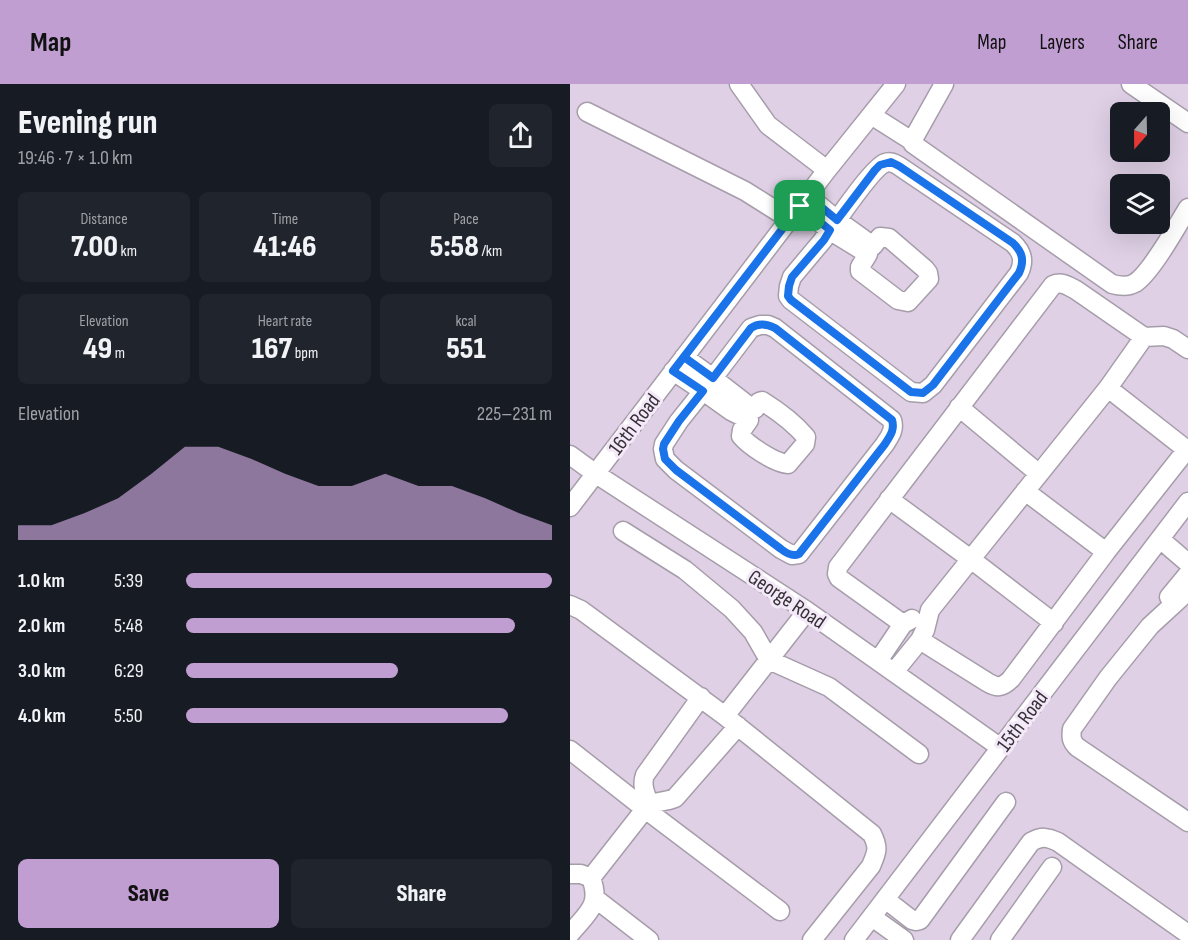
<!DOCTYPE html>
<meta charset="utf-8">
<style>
body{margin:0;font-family:"Sofia Sans Condensed",sans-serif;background:#20242c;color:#f1f3f6;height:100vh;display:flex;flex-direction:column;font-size:22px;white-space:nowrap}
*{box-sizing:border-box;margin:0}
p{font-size:20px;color:#9ea1a6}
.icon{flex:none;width:33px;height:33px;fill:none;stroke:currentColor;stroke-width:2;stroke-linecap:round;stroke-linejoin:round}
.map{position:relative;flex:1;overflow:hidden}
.details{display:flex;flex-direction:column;background:#171b24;width:570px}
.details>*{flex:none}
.needle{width:39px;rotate:200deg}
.buttons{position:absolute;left:540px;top:18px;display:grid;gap:12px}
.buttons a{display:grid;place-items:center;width:60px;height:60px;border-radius:9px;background:#171b24;box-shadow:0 6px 24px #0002;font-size:30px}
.pin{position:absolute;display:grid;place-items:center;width:51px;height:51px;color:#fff;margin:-26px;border-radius:12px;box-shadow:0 3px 9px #0006}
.round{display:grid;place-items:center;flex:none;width:63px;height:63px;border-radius:9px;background:#20242c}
.headline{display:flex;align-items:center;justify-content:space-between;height:102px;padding:0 18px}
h1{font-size:33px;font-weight:800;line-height:45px}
.stats{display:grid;grid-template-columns:repeat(3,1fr);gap:9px;height:102px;padding:6px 18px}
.stats div{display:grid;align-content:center;border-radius:9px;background:#20242c;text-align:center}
.stats b{font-size:30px;font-weight:800}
.stats small{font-size:16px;font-weight:400}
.stats p{font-size:16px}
.chart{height:168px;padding:12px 18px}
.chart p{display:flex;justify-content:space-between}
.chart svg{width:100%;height:108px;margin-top:6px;fill:#c19ed1;opacity:.7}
.primary-button{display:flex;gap:12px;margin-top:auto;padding:12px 18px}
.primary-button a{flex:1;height:69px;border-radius:9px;background:#c19ed1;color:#111;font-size:24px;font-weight:800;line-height:69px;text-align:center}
.primary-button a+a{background:#20242c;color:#f1f3f6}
ul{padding:0 18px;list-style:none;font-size:20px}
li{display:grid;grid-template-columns:96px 72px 1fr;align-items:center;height:45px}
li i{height:15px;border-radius:8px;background:#c19ed1}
header{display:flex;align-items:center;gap:36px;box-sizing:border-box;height:84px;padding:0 30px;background:#c19ed1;color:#111}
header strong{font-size:28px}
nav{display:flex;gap:33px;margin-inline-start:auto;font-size:21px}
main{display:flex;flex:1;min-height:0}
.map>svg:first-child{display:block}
.built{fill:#dfd0e5;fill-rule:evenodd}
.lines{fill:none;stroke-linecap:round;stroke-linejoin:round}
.minor-casing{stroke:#a69daa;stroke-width:21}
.minor{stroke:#fff;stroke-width:18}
.route-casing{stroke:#fff;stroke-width:12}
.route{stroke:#1a73e8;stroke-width:8}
.labels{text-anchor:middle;stroke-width:6;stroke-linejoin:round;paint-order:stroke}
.street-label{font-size:21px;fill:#353137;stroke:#f4e9f8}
</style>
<header>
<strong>Map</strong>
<nav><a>Map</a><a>Layers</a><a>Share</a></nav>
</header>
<main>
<section class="details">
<div class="headline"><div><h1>Evening run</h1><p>19:46 · 7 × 1.0 km</p></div><a class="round"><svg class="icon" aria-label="share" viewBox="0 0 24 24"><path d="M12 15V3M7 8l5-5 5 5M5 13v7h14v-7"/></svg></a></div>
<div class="stats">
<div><p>Distance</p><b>7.00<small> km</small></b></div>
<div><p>Time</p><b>41:46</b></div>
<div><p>Pace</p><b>5:58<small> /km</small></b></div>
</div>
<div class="stats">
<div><p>Elevation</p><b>49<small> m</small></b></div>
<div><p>Heart rate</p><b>167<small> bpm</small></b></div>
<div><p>kcal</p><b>551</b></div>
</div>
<div class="chart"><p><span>Elevation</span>225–231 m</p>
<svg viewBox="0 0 160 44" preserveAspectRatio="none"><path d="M0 44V38L10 38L20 33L30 27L40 17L50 6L60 6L70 11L80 17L90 22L100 22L110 17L120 22L130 22L140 27L150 33L160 38V44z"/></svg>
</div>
<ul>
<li><b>1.0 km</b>5:39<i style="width:100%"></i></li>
<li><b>2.0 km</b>5:48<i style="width:90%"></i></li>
<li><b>3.0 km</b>6:29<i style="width:58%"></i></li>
<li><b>4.0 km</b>5:50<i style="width:88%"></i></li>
</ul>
<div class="primary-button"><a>Save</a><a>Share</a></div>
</section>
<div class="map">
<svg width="618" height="856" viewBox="0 0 618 856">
<rect width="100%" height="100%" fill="#e7dceb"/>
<path class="built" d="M0,0H618V856H0ZM550,28H590V68H550ZM550,100H590V140H550Z"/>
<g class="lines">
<defs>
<path id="minor" d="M169,0L198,41L257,86
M374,0L346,50L342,58L343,60L542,200C549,202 558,203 565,199C581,189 607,142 618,124
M561,0L618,39
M17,28L175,107L221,136
M301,31L342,57
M230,122L259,146L253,156L222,193L219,202L218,212L221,216L341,308L353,309L363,301L449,189C455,176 452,168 443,159L329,82C324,79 320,77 315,79C304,83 275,125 267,136L238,112
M259,146L298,170L290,183V187L328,216L338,218L359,195L358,189L355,185L319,154L310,153L303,162L267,136
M103,287L133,307L109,337L94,360L93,365L95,375L106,386L211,465L222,471L229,470L315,360C320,352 325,346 322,336L205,244L198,241H190L181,244L143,294L114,273
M538,304L617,366
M133,307L161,327L179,336L172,346L171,352C179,362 205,379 218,380L235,360L236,353C224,339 208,327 192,317L189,318L185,325L179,322L143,294
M389,323L468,389
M0,371L26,390L237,527L431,664
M455,407L536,468
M319,415L402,476L484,539
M0,423L257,86L326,0
M53,447L115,486L162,525L183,548L199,576L259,603L349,670
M590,455L618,479
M618,507L580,542L538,594L502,645C501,653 501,657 507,663L618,738
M599,513L618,490
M0,521L11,526L155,632L237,527
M333,540L269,494L267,490L268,483L483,201C492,197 498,202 506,206L574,253L594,252L603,255L618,265
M350,556L417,598C427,604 432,604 441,595L536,468L618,364
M308,577L333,540L342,535
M324,588L350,556L355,546L360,526L538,304L574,253
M155,632L302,750C309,764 307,768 301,782L242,856
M0,666L75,725L210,827
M79,720C76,710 71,702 75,691L131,613
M0,790H11L21,794C32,822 16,830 0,850
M21,794L79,720L99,716L105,714L168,642
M26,815L79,856
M315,815L342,836L346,837L350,836L436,718
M302,833L334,856
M284,856L618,418
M390,856L461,758C472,752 477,753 488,758L618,850
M430,856L482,783"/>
</defs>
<use href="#minor" class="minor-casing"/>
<use href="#minor" class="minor"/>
</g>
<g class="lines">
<defs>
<path id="route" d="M230,122L114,273L143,294L181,244C188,239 197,240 205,244L322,336C325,346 320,352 315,360L229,470C223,473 216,469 211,465L106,386L95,375L93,365L94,360L109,337L133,307L103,287L230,122L260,146L254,156L222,193L219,202L218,212L221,216L341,308L353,309L363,301L449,189C455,176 452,168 443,159L329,82L321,78L310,81L305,86L267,136L238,112L230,122"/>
</defs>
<use href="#route" class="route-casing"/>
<use href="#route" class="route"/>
</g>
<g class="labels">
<g class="street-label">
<text transform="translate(64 340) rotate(-53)" y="7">16th Road</text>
<text transform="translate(217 515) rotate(34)" y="7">George Road</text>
<text transform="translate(452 637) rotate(-53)" y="7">15th Road</text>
</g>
</g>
</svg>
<div class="buttons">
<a><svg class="needle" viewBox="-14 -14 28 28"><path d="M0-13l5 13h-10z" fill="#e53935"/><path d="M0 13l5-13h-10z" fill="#9ea1a6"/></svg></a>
<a><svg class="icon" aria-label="layers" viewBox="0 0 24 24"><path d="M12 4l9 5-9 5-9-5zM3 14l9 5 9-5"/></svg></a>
</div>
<div class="pin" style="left:230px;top:122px;background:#1e9e55"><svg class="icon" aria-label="arrive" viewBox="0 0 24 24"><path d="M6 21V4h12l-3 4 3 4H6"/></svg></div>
</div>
</main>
